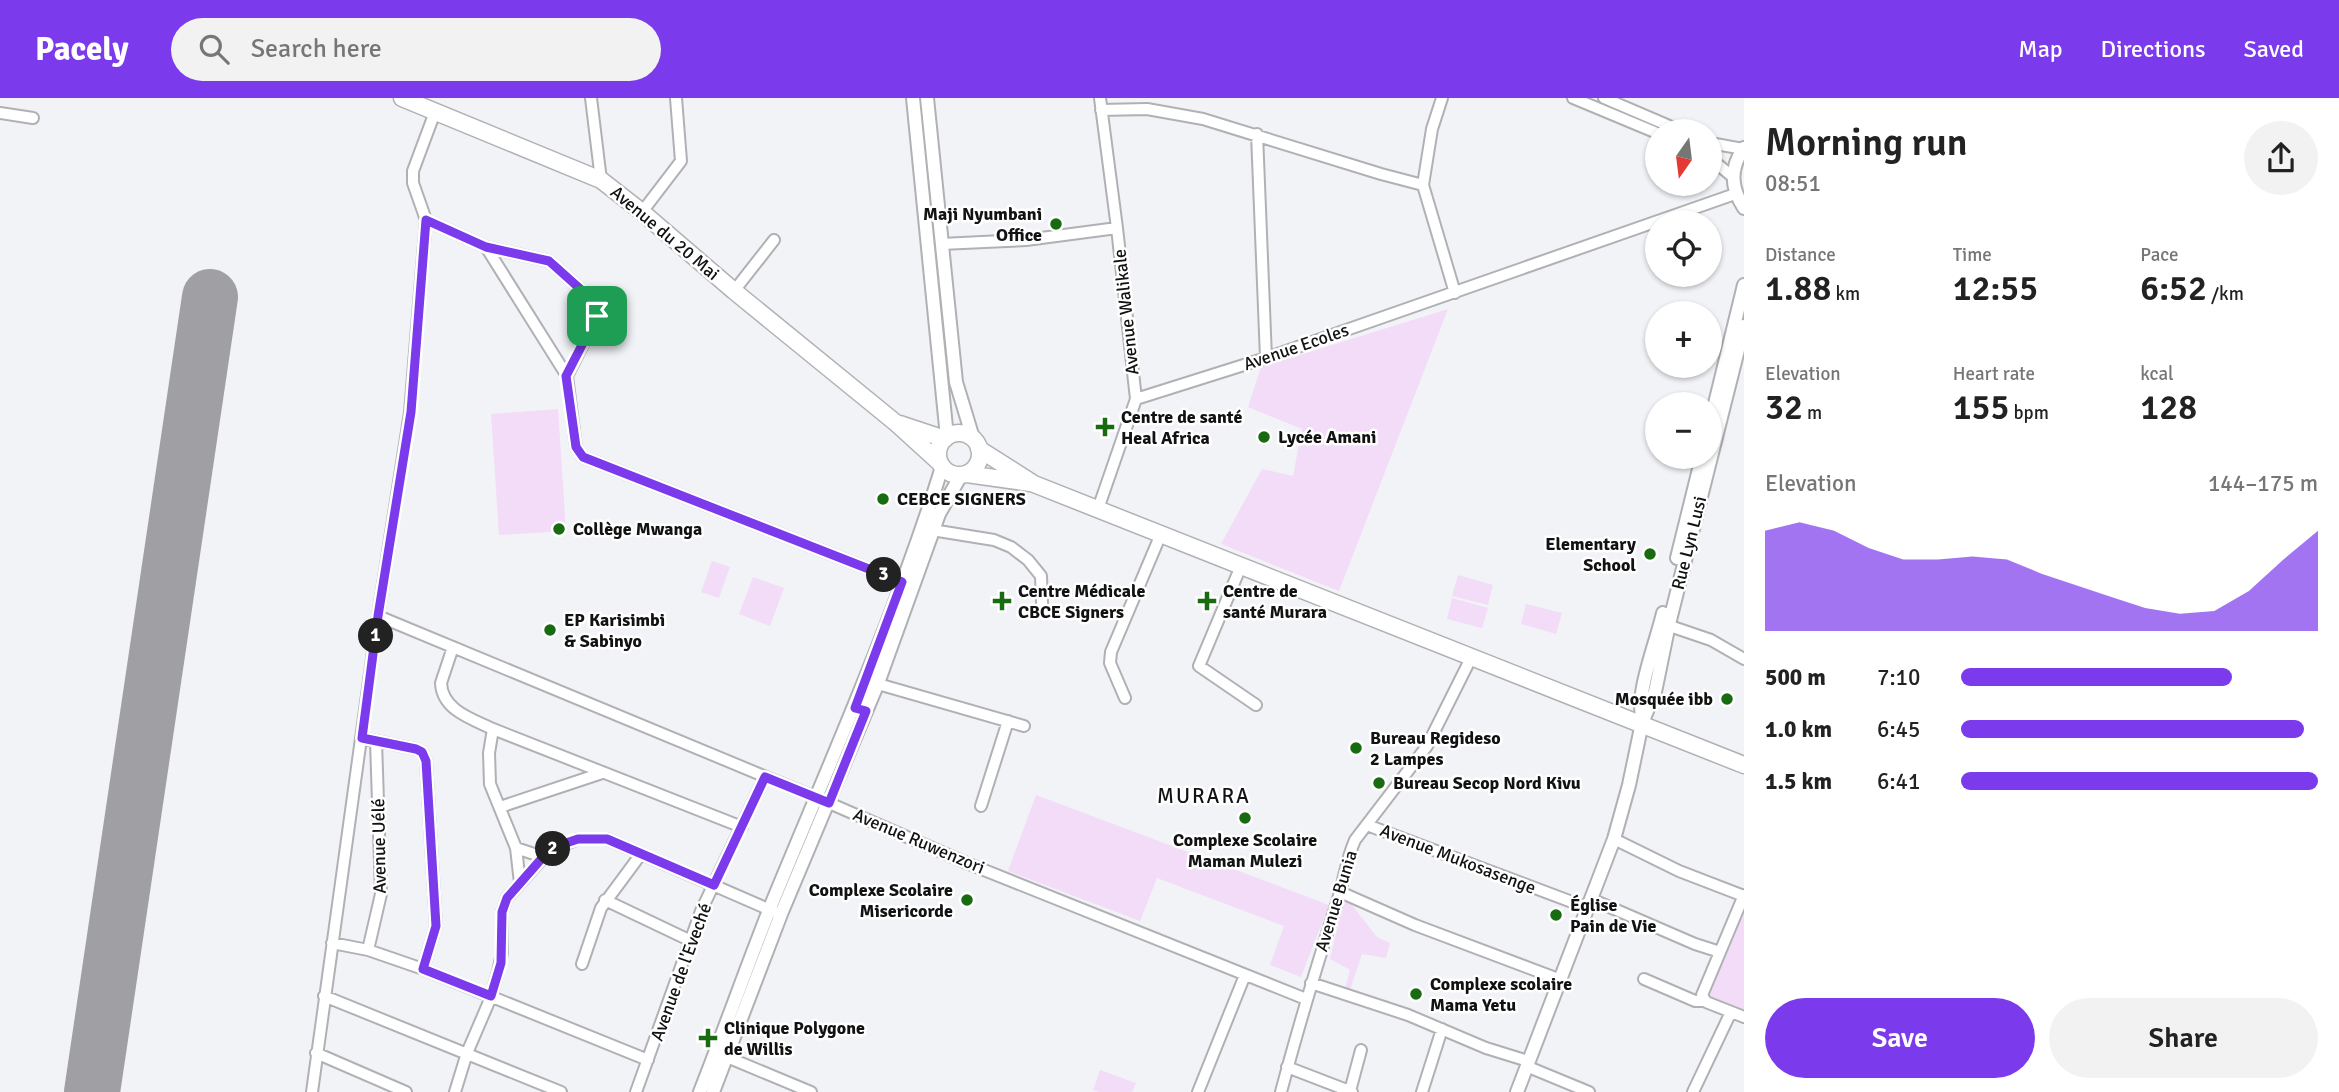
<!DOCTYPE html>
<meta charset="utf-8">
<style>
body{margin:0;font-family:Signika,sans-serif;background:#f2f2f2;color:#222;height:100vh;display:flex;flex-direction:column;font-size:26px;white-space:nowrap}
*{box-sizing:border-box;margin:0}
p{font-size:23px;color:#767676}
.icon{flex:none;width:38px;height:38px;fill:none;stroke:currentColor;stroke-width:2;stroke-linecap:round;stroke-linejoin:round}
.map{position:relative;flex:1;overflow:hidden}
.sheet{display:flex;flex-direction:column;background:#fff;width:595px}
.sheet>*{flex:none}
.needle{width:46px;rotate:194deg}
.tools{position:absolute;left:1645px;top:21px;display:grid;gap:14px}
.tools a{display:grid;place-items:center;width:77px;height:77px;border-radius:50%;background:#fff;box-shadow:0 2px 5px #0004;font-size:35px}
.pin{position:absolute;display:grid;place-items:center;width:60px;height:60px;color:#fff;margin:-30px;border-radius:14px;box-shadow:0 4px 10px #0006}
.km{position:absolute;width:35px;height:35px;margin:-18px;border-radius:50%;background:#222;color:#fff;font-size:19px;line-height:35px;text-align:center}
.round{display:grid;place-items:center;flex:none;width:74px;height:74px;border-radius:37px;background:#f2f2f2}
.headline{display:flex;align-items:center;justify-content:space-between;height:119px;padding:0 21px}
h1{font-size:38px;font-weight:600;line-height:52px}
.metrics{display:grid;grid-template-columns:repeat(3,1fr);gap:10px;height:119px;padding:7px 21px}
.metrics div{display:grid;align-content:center}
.metrics b{font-size:35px;font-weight:600}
.metrics small{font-size:19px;font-weight:400}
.metrics p{font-size:19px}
.chart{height:196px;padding:14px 21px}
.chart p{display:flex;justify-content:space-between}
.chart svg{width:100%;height:126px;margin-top:7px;fill:#7c3aed;opacity:.7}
.primary-button{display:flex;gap:14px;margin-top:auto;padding:14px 21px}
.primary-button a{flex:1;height:80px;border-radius:42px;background:#7c3aed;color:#fff;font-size:28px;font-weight:600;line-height:80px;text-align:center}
.primary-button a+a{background:#f2f2f2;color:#222}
ul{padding:0 21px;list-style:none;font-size:23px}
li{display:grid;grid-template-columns:112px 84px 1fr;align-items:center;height:52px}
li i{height:18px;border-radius:9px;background:#7c3aed}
header{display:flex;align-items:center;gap:42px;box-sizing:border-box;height:98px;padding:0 35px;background:#7c3aed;color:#fff}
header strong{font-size:33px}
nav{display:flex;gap:38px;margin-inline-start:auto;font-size:24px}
.search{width:490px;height:63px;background:#f2f2f2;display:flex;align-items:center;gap:18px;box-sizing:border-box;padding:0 24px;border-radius:38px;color:#767676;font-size:26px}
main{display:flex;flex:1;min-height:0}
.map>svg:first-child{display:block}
.green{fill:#f2dcf7}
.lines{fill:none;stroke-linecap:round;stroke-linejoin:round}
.runway{stroke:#a0a0a4;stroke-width:56}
.minor-casing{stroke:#b0b1b4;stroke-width:14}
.major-casing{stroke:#b0b1b4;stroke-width:16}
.highway-casing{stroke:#b0b1b4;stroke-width:19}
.minor{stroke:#fff;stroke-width:10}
.major{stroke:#fff;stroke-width:12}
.highway{stroke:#fff;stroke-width:16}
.route-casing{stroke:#fff;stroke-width:14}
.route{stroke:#7c3aed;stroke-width:9}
.poi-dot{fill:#196b11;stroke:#fff;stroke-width:2.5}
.labels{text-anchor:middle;stroke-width:5;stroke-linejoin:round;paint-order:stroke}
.poi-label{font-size:18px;font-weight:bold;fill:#121213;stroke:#fff;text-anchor:start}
.street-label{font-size:18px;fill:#121213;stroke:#fff}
.quarter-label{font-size:21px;letter-spacing:2px;fill:#121213;stroke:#fff}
</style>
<header>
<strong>Pacely</strong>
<div class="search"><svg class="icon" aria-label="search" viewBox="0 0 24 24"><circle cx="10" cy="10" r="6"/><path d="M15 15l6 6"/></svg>Search here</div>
<nav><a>Map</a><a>Directions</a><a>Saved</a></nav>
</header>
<main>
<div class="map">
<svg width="1744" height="994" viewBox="0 0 1744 994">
<rect width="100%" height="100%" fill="#f2f3f7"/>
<path class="green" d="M1448,211L1339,493L1221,446L1262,371L1293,378L1302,331L1248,309L1261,269Z
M558,311L566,433L499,437L491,316Z
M712,463L730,469L719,500L701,494Z
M1458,477L1493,487L1488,507L1452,498Z
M753,479L784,490L770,528L739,516Z
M1452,500L1488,510L1482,530L1447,521Z
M1526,506L1562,515L1556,536L1521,526Z
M1036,697L1329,807L1301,879L1270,867L1284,828L1157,780L1140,823L1008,773Z
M1345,798L1377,839L1390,845L1386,860L1362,856L1350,892L1345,891L1350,872L1330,861Z
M1744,804V916L1706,901Z
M1100,972L1136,985L1132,994H1099L1093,992Z"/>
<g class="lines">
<path class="runway" d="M92,994L210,199"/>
<defs>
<path id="minor" d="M591,0L601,82
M1442,0L1432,31L1423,87L1455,195
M1573,0L1657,35
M1604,0L1681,33
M1101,12L1147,11L1203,21L1381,76L1423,87
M0,15L33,20
M1257,36L1266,260
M1710,45L1744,51
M1710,60L1733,79
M642,114L681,63L676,0
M426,122L486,149L549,163L596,205L597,218L567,278
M941,146L1026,142L1117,130
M486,149L567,278L576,349L583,359L902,484
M734,193L774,142
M1136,301L1266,260L1735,96
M1098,411L1136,301L1117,130L1100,0
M932,432L994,442L1011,449L1028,462L1041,478L1042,505
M1241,468L1199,568L1256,607
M378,518L829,705L969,766L1306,901
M1664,526L1711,542L1744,561
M453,549L441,585C442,612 472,621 493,631L742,729
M871,584L1024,628
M1125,600L1110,565L1111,554L1161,436
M493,631L489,655L490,686L516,750L520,785
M362,640L416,651L422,654L426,663L436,828L423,871
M981,708L1008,623
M500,709L602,675
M1367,727L1588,810
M1614,741L1679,773L1744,798
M516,750L543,759
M1340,794L1415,827L1561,882
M1744,797L1702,897L1706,904L1744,919
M1591,801L1695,846L1720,854
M605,802L689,842
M332,845L368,852L423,871L648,962
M368,852L381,796L376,643
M582,866L601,810L641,756
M1644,881L1695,903H1704
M1311,885L1408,917L1486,950L1528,963
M324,898L561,994
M316,955L406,994
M722,957L811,994
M1526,968L1589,994
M1287,969L1352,994
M1350,993L1361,952
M312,994L378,518L410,314L426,122L413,85V73L435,14
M455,994L467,955L491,899L498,874L502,855V814L507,800L549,753L578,741H607L775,814
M636,994L701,813L765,679
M1198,994L1245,877
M1281,994C1298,930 1317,867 1337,804C1344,783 1346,762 1355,742L1427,648L1472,558
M1422,994L1442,931
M1693,994L1731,914"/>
<path id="major" d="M913,0L947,339
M927,0L956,284L973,340
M1744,50C1729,71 1731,90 1744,110
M1710,326L1744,187
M1677,460L1702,359
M1643,620C1634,599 1658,539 1663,515
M700,994C724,933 746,871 770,810C830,664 895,520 942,369
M713,994L781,816L878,585L939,416L961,377
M1517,994L1614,741L1629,687L1642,625L1655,594L1669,526L1744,228"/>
<path id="highway" d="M402,0L601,82L642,114L734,193L896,325L940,365
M900,326L945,341
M938 356a21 21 0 1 1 42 0a21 21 0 1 1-42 0Z
M979,351L1034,386L1744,667
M967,376L1030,385"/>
</defs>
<use href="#minor" class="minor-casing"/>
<use href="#major" class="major-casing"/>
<use href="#highway" class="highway-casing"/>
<use href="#minor" class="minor"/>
<use href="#major" class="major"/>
<use href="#highway" class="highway"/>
</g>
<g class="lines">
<defs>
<path id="route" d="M426,122L486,149L549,163L596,205L597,218L566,278L576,349L583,359L902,484L855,610L866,613L829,705L765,679L714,787L607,741H578L563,746L543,759L507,800L502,814L501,865L491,898L423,871L436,828L426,663L422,654L416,651L362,640L378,518L411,314Z"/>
</defs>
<use href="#route" class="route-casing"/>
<use href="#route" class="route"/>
</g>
<g class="poi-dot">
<circle cx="1056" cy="126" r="7"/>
<path d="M1101.5 318.5h7v7h7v7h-7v7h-7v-7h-7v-7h7z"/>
<circle cx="1264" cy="339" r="7"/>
<circle cx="883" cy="401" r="7"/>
<circle cx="559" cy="431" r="7"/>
<circle cx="1650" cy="456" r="7"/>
<path d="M998.5 492.5h7v7h7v7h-7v7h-7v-7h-7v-7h7z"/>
<path d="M1203.5 492.5h7v7h7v7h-7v7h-7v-7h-7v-7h7z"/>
<circle cx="550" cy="532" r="7"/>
<circle cx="1727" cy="601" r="7"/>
<circle cx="1356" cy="650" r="7"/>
<circle cx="1379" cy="685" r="7"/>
<circle cx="1245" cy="720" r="7"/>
<circle cx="967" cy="802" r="7"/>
<circle cx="1556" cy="817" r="7"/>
<circle cx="1416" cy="896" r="7"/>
<path d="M704.5 929.5h7v7h7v7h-7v7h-7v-7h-7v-7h7z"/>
</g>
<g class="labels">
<g class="poi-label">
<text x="1042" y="122" text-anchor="end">Maji Nyumbani<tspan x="1042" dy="21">Office</tspan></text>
<text x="1121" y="325">Centre de santé<tspan x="1121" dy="21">Heal Africa</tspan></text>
<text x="1278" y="345">Lycée Amani</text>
<text x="897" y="407">CEBCE SIGNERS</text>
<text x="573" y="437">Collège Mwanga</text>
<text x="1636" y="452" text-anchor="end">Elementary<tspan x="1636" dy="21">School</tspan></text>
<text x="1018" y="499">Centre Médicale<tspan x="1018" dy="21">CBCE Signers</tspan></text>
<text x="1223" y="499">Centre de<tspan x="1223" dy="21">santé Murara</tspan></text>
<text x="564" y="528">EP Karisimbi<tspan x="564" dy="21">&amp; Sabinyo</tspan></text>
<text x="1713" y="607" text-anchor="end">Mosquée ibb</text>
<text x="1370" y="646">Bureau Regideso<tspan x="1370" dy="21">2 Lampes</tspan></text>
<text x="1393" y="691">Bureau Secop Nord Kivu</text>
<text x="1245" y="748" text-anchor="middle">Complexe Scolaire<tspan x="1245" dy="21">Maman Mulezi</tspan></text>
<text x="953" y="798" text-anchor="end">Complexe Scolaire<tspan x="953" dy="21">Misericorde</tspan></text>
<text x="1570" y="813">Église<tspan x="1570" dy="21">Pain de Vie</tspan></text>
<text x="1430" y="892">Complexe scolaire<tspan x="1430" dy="21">Mama Yetu</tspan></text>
<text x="724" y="936">Clinique Polygone<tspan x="724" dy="21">de Willis</tspan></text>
</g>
<g class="street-label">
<text transform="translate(665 135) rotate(40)" y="6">Avenue du 20 Mai</text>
<text transform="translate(1126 214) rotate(-96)" y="6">Avenue Walikale</text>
<text transform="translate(1296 249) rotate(-19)" y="6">Avenue Ecoles</text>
<text transform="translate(1689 445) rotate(-76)" y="6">Rue Lyn Lusi</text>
<text transform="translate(919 743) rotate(23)" y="6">Avenue Ruwenzori</text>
<text transform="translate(379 748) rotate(-91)" y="6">Avenue Uélé</text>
<text transform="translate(1458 761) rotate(21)" y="6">Avenue Mukosasenge</text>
<text transform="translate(1336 803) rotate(-73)" y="6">Avenue Bunia</text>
<text transform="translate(681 874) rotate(-70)" y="6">Avenue de l'Eveché</text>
</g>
<g class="quarter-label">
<text x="1204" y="705">MURARA</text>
</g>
</g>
</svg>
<div class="tools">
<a><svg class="needle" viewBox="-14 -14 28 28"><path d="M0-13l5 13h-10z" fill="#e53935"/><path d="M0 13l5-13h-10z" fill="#767676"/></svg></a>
<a><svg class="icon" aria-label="locate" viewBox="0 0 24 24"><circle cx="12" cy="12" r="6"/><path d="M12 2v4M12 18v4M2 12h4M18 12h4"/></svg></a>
<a>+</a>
<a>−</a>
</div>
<div class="pin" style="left:597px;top:218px;background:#1e9e55"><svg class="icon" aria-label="arrive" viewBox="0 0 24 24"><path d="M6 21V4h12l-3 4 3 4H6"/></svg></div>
<b class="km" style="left:376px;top:538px">1</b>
<b class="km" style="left:553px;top:751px">2</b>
<b class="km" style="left:884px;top:477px">3</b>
</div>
<section class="sheet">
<div class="headline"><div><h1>Morning run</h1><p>08:51</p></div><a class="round"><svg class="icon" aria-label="share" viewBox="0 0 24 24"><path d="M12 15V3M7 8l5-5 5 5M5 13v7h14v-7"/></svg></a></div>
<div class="metrics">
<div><p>Distance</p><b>1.88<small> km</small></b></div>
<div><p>Time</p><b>12:55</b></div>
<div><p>Pace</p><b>6:52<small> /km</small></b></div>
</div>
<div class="metrics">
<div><p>Elevation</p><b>32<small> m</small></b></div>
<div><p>Heart rate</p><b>155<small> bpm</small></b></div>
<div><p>kcal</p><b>128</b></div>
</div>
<div class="chart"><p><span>Elevation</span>144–175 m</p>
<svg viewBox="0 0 160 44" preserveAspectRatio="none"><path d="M0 44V9L10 6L20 9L30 15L40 19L50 19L60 18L70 19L80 24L90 28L100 32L110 36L120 38L130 37L140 30L150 19L160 9V44z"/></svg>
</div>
<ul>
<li><b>500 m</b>7:10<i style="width:76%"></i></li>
<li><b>1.0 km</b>6:45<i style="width:96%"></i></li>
<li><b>1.5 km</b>6:41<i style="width:100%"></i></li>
</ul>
<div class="primary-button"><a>Save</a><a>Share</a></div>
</section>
</main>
